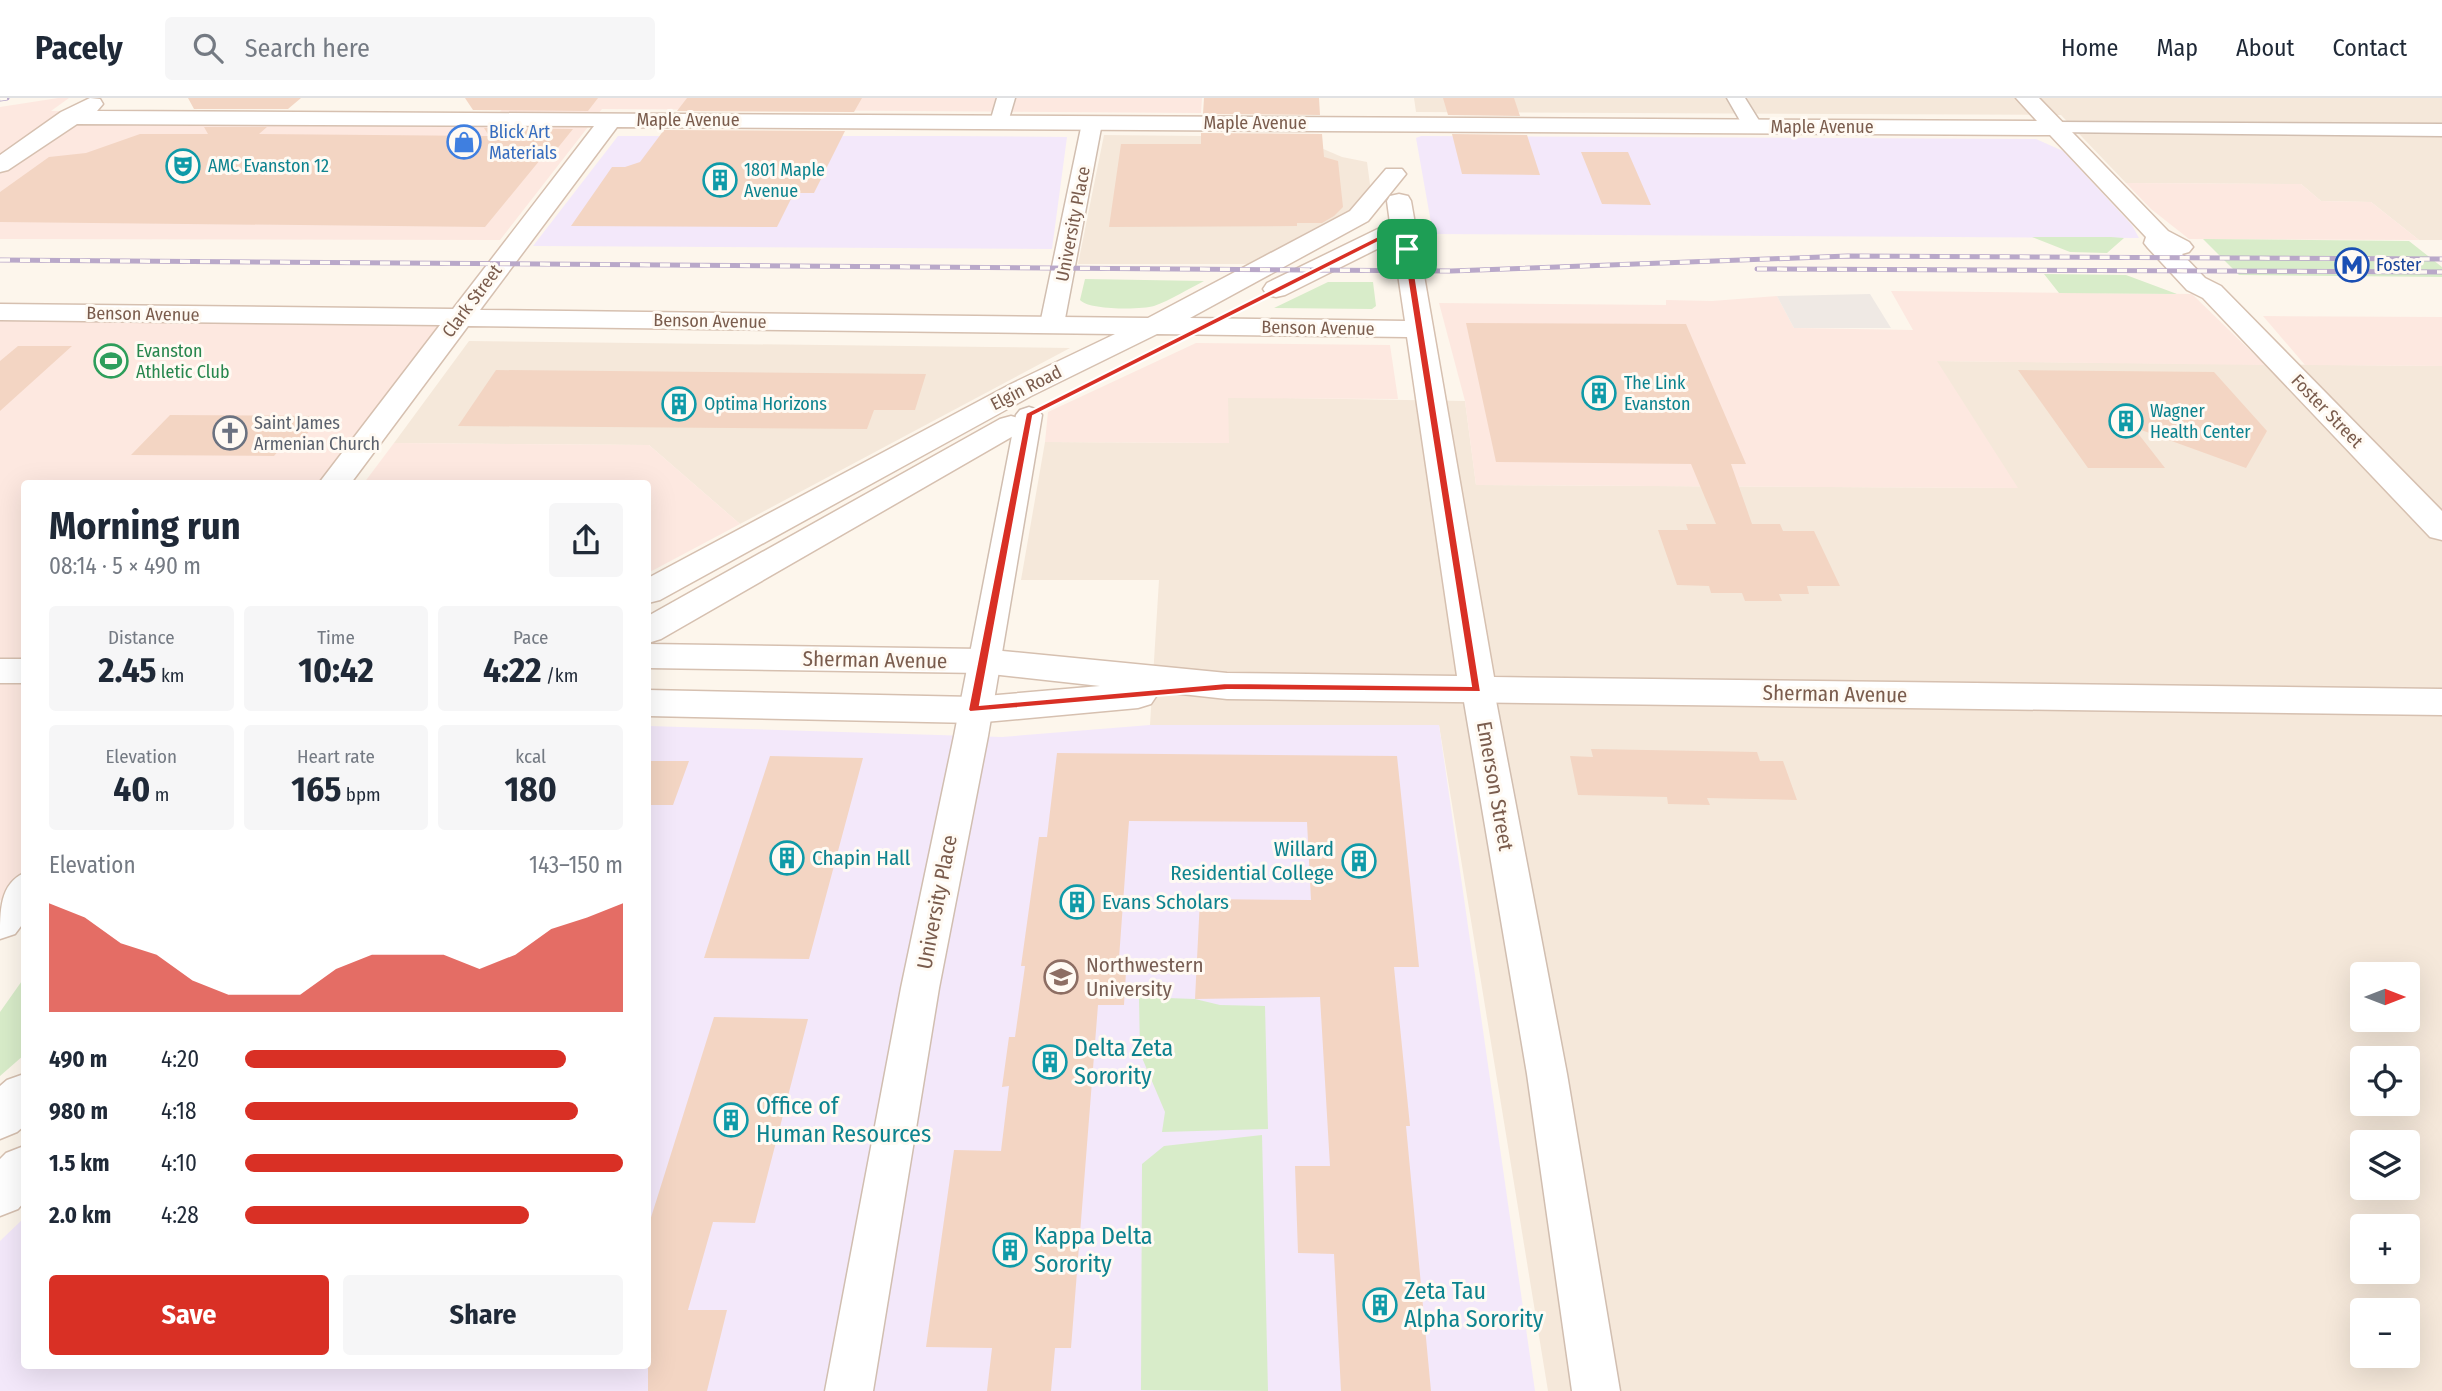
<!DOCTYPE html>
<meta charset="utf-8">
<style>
body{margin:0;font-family:"Fira Sans Condensed",sans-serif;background:#f6f6f7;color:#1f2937;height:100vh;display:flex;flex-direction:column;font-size:26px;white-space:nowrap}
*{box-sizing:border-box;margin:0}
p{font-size:23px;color:#747a83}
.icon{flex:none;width:38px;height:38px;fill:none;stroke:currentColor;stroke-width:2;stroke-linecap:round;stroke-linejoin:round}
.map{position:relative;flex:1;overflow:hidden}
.side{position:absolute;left:21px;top:382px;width:630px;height:889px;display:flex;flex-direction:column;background:#fff;border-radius:7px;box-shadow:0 7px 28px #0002}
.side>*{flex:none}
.needle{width:46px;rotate:90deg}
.fabs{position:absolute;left:2350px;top:864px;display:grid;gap:14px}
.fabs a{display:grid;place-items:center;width:70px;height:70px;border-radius:7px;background:#fff;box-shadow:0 7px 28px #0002;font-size:35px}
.pin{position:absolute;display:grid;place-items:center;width:60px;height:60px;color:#fff;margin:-30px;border-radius:14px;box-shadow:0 4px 10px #0006}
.round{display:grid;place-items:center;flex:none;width:74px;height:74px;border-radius:7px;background:#f6f6f7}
.head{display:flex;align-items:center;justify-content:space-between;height:119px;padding:0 28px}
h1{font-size:38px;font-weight:700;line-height:52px}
.stats{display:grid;grid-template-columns:repeat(3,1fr);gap:10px;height:119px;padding:7px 28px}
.stats div{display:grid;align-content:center;border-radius:7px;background:#f6f6f7;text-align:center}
.stats b{font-size:35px;font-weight:700}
.stats small{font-size:19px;font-weight:400}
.stats p{font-size:19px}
.chart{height:196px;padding:14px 28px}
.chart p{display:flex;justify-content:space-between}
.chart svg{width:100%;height:126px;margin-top:7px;fill:#d93025;opacity:.7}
.action{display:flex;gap:14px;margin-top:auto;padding:14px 28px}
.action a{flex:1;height:80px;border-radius:7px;background:#d93025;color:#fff;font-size:28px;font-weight:700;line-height:80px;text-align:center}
.action a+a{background:#f6f6f7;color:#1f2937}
ul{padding:0 28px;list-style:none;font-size:23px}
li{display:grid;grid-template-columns:112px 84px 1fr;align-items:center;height:52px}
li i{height:18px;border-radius:9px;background:#d93025}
header{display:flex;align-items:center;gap:42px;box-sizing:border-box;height:98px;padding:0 35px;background:#fff;border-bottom:2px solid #e0e1e3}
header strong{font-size:33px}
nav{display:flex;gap:38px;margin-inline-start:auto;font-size:24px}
.search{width:490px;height:63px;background:#f6f6f7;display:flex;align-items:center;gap:18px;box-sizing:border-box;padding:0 24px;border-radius:7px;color:#747a83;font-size:26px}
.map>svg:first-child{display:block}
.residential{fill:#f5e8da;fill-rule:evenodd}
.commercial{fill:#fde8e0}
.industrial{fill:#efe9e4}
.education{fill:#f3e8fa}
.green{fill:#d8ecc9}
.building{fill:#f3d5c3}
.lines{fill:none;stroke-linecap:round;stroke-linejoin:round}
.street-casing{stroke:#d1beb0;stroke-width:3}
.secondary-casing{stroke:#d6c0b0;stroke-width:3}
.street{fill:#fff;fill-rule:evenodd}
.secondary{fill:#fff;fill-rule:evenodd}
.rail-casing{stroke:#b9a8c9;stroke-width:5}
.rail{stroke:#fffaf3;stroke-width:3.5;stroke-dasharray:10;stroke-linecap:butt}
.route{fill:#d93025;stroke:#fff;stroke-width:2;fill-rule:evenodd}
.labels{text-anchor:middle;stroke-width:6;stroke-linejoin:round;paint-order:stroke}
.far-street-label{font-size:18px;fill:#7a5c4d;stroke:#fffaf3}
.far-shop-label{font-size:18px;fill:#366cbe;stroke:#fffaf3;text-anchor:start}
.far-culture-label{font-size:18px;fill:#0d838f;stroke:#fffaf3;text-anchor:start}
.far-transit-label{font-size:18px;fill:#164399;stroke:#fffaf3;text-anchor:start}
.far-leisure-label{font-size:18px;fill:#27864d;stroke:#fffaf3;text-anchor:start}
.far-worship-label{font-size:18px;fill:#5b616d;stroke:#fffaf3;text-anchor:start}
.street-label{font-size:21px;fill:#7a5c4d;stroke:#fffaf3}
.culture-label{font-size:21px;fill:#0d838f;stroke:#fffaf3;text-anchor:start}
.education-label{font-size:21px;fill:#785e54;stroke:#fffaf3;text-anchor:start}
.near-culture-label{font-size:24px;fill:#0d838f;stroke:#fffaf3;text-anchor:start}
</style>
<header>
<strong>Pacely</strong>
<div class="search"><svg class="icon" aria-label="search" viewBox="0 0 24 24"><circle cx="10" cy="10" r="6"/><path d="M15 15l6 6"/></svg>Search here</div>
<nav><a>Home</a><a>Map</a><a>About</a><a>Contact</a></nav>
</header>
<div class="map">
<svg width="2442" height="1293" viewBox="0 0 2442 1293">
<rect width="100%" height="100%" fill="#fdf6ec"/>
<path class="residential" d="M1414,0H2442V142H2419L2371,104L2321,103L2301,86L2126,85L2061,17L1416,14Z
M1104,37L1309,39L1321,50L1342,59L1367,64L1371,94L1364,106L1257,166H1078Z
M469,243L991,249L1070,250L740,426L649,347L394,345Z
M1932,263L2442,268V1293H1548L1439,627H1150L1159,482H1021L1045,344L1228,345L1227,299L1465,303L1476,387L2017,390ZM2362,877H2408V922H2362ZM2362,961H2408V1006H2362ZM2362,1045H2408V1090H2362ZM2362,1129H2408V1174H2362ZM2362,1213H2408V1258H2362Z"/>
<path class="commercial" d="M58,0H69L51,13L496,18L513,0H1202L1201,15L602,11L500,142L0,141V9Z
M2126,85L2301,86L2321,103L2371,104L2419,142L2189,141L2151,111Z
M1891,193L2192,196L2265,267L1937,263L2018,390L1476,387L1465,303L1439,205L1666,207V202L1712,203L1777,198L1794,230L1913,232Z
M2263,218L2442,219V268L2305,267Z
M0,222L445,226L324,385H24V771L0,803Z
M1196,245L1390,247L1398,301L1228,300L1229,345L1045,344L1048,314Z
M394,345L649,347L740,426L648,475V385H364Z"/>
<path class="industrial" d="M1870,196L1891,230H1794L1777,198Z"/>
<path class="education" d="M618,38H947L1067,39L1052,151L533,148Z
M1421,38L2036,41L2063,53L2132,127L2139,140L1433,136L1416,40Z
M1150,627H1439L1535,1293H0V1143L24,1120V1267H648V628L1002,639Z"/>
<path class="green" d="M2032,139H2111L2124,140L2107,155L2070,154Z
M2203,141L2409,143L2442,169V179L2239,177Z
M2044,176L2126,177L2177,196L2059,195Z
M1085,181L1204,183C1188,191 1171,202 1154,208C1141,212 1088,212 1080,202Z
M1328,184H1373L1376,208L1372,211L1274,210Z
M24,880V957L0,978V914Z
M1139,899L1195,901L1220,907L1265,908L1268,1031L1162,1034L1165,1014L1140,955Z
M1262,1037L1268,1293L1141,1292L1142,1066L1164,1048Z"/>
<path class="building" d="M188,0H301L288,11H194Z
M465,0H598L588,13L473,12Z
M687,0H862L854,14L677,13Z
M1204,0H1319L1320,17L1203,16Z
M1443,0H1514L1520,18L1448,17Z
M204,29H267L259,36L489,38L484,30L573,31L548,62H540L485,129L0,124V94L49,59L86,55L140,36H208Z
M664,32L845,33L814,95H794L777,129L571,128L612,69H625L640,64Z
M1201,35L1322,36L1324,59L1338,63L1343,109L1334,118L1322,125H1297V128L1109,129L1121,46H1201Z
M1452,36L1527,37L1540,77L1462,76Z
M1581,54H1628L1651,107L1602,106Z
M1466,225L1686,226L1746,366H1731L1752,426H1780L1783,433H1814L1840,488H1807L1809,496H1779L1782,503H1745L1742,495H1711L1709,488L1677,487L1658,432H1688L1686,426H1716L1691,366L1496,364Z
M18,248H72L0,313V263Z
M496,272L926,276L915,312H874L867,331L458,328Z
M2018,272L2214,274L2267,333L2246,370L2133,329L2165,370H2088Z
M170,317L322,318L293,352H279L274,358L131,357Z
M1591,651L1757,654L1760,663H1783L1797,702L1707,700L1710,707L1668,706L1667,699L1578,697L1570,658L1593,659Z
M1057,655L1397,658L1419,869H1394L1410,1028H1406L1431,1293H1341L1334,1156L1298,1155L1295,1068H1330L1320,899L1195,901L1200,801L1311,802L1307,724L1129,723L1118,874H1126L1124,907H1098L1071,1250H1055L1051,1293H987L992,1250L926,1249L954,1052L1001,1053L1009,988L1002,989L1009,939H1015L1025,868H1021L1039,739H1047Z
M770,658L863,660L809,861L704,860Z
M648,663H689L673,707H648Z
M714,919L808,921L755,1125L713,1124L688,1212H727L707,1293H648V1129Z"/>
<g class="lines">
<defs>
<path id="street" d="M997,0H1015L1008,24L999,30L990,24Z
M1727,0H1745L1763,29L1760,33H1746Z
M1092,19L1102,25L1064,226L1060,231H1044L1040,226L1082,25Z
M2057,24L2442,26V38L2050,34L2047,30Z
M1029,309L1038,312L1042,317L988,638L939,890L873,1293H825L901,890L954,638L1016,317L1020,312Z
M1478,581L1489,584L1494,592L1567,976L1620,1293H1572L1527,976L1462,592L1467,584Z"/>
<path id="secondary" d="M90,0L100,1L103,6L97,13L2037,23L2016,0H2039L2168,133L2189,144L2193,149L2189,154L2182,156L2205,180L2221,188L2442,413V442L2430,439L2203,200L2187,192L2148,150L2144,145L2146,139L2050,37L617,29L480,212L1148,220L1350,113L1386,71H1402L1406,76L1368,123L1190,220L1405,223L1393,143L1285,197L1276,199L1267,197L1263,191L1267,185L1390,125L1387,103L1390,98L1399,96L1408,98L1411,103L1494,579L2442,591V617L1227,601L1154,593L1157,597L1151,606L1138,610L974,625L648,618V592L974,599L1100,588L982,575L648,570V546L982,551L1227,575L1457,578L1407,239L1157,236L1031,298L660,502L648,505V480L1011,286L1115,236L468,228L351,385H319L440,227L0,222V206L453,211L594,28L77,26L8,72L0,74V57L61,14Z
M1011,318L1022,321L1026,327L1022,333L661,541L648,545V518L1000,321Z
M0,561H24V585H0Z
M24,775V824L15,836L0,841C0,812 0,786 24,775Z
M24,976V1028L17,1034L0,1041V988L7,982Z
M24,1048V1104L18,1111L0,1118V1061L6,1055Z"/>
</defs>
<use href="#street" class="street-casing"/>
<use href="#secondary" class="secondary-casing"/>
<use href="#street" class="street"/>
<use href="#secondary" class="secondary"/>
<defs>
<path id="rail" d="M0,1L7,0
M0,162L1451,173L1848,158L2442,161
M1757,171L2442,174"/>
</defs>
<use href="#rail" class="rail-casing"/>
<use href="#rail" class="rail"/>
</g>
<path class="route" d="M1400,127L1406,128L1411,151L1481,594L1227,592L970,614L968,612L1026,315ZM1400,133L1471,588L1227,585L980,607L1033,318Z"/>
<defs>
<symbol id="shop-ring" viewBox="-11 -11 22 22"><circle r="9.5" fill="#fffaf3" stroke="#3f7fe0" stroke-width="1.5"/><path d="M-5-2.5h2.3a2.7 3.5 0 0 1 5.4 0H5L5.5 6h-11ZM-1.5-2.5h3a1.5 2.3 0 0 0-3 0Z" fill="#3f7fe0"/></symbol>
<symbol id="theatre-ring" viewBox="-11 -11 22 22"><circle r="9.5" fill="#fffaf3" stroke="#0f9aa8" stroke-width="1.5"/><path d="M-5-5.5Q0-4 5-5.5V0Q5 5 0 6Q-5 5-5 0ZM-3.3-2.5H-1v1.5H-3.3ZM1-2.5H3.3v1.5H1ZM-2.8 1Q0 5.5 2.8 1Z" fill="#0f9aa8"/></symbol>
<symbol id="building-ring" viewBox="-11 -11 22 22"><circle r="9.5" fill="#fffaf3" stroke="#0f9aa8" stroke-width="1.5"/><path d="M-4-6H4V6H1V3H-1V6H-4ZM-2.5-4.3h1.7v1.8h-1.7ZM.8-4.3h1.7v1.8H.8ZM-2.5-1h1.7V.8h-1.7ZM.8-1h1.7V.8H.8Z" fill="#0f9aa8"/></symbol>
<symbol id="metro-ring" viewBox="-11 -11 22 22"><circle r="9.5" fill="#fffaf3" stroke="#1a4fb4" stroke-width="1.5"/><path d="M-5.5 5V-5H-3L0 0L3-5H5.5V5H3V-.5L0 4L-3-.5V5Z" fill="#1a4fb4"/></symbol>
<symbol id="stadium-ring" viewBox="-11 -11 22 22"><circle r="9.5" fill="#fffaf3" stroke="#2e9e5b" stroke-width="1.5"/><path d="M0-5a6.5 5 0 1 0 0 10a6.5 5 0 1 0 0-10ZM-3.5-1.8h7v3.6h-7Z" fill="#2e9e5b"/></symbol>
<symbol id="church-ring" viewBox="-11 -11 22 22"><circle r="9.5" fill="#fffaf3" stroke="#6b7280" stroke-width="1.5"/><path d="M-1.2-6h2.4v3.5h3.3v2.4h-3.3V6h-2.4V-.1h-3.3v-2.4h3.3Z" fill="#6b7280"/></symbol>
<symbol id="university-ring" viewBox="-11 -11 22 22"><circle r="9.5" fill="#fffaf3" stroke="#8d6e63" stroke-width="1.5"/><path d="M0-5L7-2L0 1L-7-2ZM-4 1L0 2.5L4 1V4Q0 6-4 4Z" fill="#8d6e63"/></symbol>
</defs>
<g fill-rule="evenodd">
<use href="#shop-ring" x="445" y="25" width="38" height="38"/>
<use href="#theatre-ring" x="164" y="49" width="38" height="38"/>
<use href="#building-ring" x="701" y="63" width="38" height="38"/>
<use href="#metro-ring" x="2333" y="148" width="38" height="38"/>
<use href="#stadium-ring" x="92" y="244" width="38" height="38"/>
<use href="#building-ring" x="1580" y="276" width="38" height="38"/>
<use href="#building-ring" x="660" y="287" width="38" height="38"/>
<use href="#building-ring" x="2107" y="304" width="38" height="38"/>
<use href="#church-ring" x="211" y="316" width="38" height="38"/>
<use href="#building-ring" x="768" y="741" width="38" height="38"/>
<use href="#building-ring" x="1340" y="744" width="38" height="38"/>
<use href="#building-ring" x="1058" y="785" width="38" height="38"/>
<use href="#university-ring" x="1042" y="860" width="38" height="38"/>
<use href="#building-ring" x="1031" y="945" width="38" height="38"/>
<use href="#building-ring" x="712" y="1003" width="38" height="38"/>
<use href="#building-ring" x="991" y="1133" width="38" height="38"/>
<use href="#building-ring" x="1361" y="1188" width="38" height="38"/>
</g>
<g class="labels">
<g class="far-street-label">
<text x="688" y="28">Maple Avenue</text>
<text x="1255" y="31">Maple Avenue</text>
<text x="1822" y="35">Maple Avenue</text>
<text transform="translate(1073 126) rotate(-79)" y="6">University Place</text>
<text transform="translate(472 203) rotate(-53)" y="6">Clark Street</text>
<text transform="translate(143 216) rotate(1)" y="6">Benson Avenue</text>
<text transform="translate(710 223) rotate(1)" y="6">Benson Avenue</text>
<text transform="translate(1318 230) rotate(1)" y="6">Benson Avenue</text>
<text transform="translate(1026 290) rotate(-27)" y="6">Elgin Road</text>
<text transform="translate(2327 313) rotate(46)" y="6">Foster Street</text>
</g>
<g class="far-shop-label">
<text x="489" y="40">Blick Art<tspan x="489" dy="21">Materials</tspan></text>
</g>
<g class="far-culture-label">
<text x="208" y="74">AMC Evanston 12</text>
<text x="744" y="78">1801 Maple<tspan x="744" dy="21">Avenue</tspan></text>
<text x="1624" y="291">The Link<tspan x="1624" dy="21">Evanston</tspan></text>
<text x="704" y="312">Optima Horizons</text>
<text x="2150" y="319">Wagner<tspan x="2150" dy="21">Health Center</tspan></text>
</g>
<g class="far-transit-label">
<text x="2376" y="173">Foster</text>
</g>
<g class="far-leisure-label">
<text x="136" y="259">Evanston<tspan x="136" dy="21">Athletic Club</tspan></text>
</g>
<g class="far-worship-label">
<text x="254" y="331">Saint James<tspan x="254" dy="21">Armenian Church</tspan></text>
</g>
<g class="street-label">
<text transform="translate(875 562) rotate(1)" y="7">Sherman Avenue</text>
<text transform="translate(1835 596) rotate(1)" y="7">Sherman Avenue</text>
<text transform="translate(1495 688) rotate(80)" y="7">Emerson Street</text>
<text transform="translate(937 804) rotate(-79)" y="7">University Place</text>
</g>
<g class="culture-label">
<text x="1334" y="758" text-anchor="end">Willard<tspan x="1334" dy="24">Residential College</tspan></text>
<text x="812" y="767">Chapin Hall</text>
<text x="1102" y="811">Evans Scholars</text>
</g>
<g class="education-label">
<text x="1086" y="874">Northwestern<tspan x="1086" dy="24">University</tspan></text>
</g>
<g class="near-culture-label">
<text x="1074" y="958">Delta Zeta<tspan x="1074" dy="28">Sorority</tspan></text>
<text x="756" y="1016">Office of<tspan x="756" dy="28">Human Resources</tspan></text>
<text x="1034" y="1146">Kappa Delta<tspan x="1034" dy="28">Sorority</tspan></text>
<text x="1404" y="1201">Zeta Tau<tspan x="1404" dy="28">Alpha Sorority</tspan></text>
</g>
</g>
</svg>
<div class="fabs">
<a><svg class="needle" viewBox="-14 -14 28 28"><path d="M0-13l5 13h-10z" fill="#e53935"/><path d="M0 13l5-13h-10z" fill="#747a83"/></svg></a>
<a><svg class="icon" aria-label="locate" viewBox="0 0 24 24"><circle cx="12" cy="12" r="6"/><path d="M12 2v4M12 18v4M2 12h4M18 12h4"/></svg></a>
<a><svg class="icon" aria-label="layers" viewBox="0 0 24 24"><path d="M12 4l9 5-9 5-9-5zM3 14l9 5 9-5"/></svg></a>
<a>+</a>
<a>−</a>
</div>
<div class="pin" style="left:1407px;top:151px;background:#1e9e55"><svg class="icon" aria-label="arrive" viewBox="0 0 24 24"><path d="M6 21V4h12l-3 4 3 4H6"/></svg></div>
<section class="side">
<div class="head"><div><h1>Morning run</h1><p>08:14 · 5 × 490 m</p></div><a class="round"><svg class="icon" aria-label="share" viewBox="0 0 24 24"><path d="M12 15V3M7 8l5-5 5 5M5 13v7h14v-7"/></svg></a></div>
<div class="stats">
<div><p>Distance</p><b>2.45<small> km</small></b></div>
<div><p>Time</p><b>10:42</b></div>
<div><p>Pace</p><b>4:22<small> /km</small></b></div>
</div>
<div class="stats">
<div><p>Elevation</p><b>40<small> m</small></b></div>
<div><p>Heart rate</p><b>165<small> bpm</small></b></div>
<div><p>kcal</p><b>180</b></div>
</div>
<div class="chart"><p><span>Elevation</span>143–150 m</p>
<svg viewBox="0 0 160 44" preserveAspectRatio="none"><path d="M0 44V6L10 11L20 20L30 24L40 33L50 38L60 38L70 38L80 29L90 24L100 24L110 24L120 29L130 24L140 15L150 11L160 6V44z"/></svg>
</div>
<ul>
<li><b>490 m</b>4:20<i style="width:85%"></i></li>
<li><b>980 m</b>4:18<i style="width:88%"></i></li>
<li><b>1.5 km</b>4:10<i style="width:100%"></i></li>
<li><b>2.0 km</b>4:28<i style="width:75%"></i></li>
</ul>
<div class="action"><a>Save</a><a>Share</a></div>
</section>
</div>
